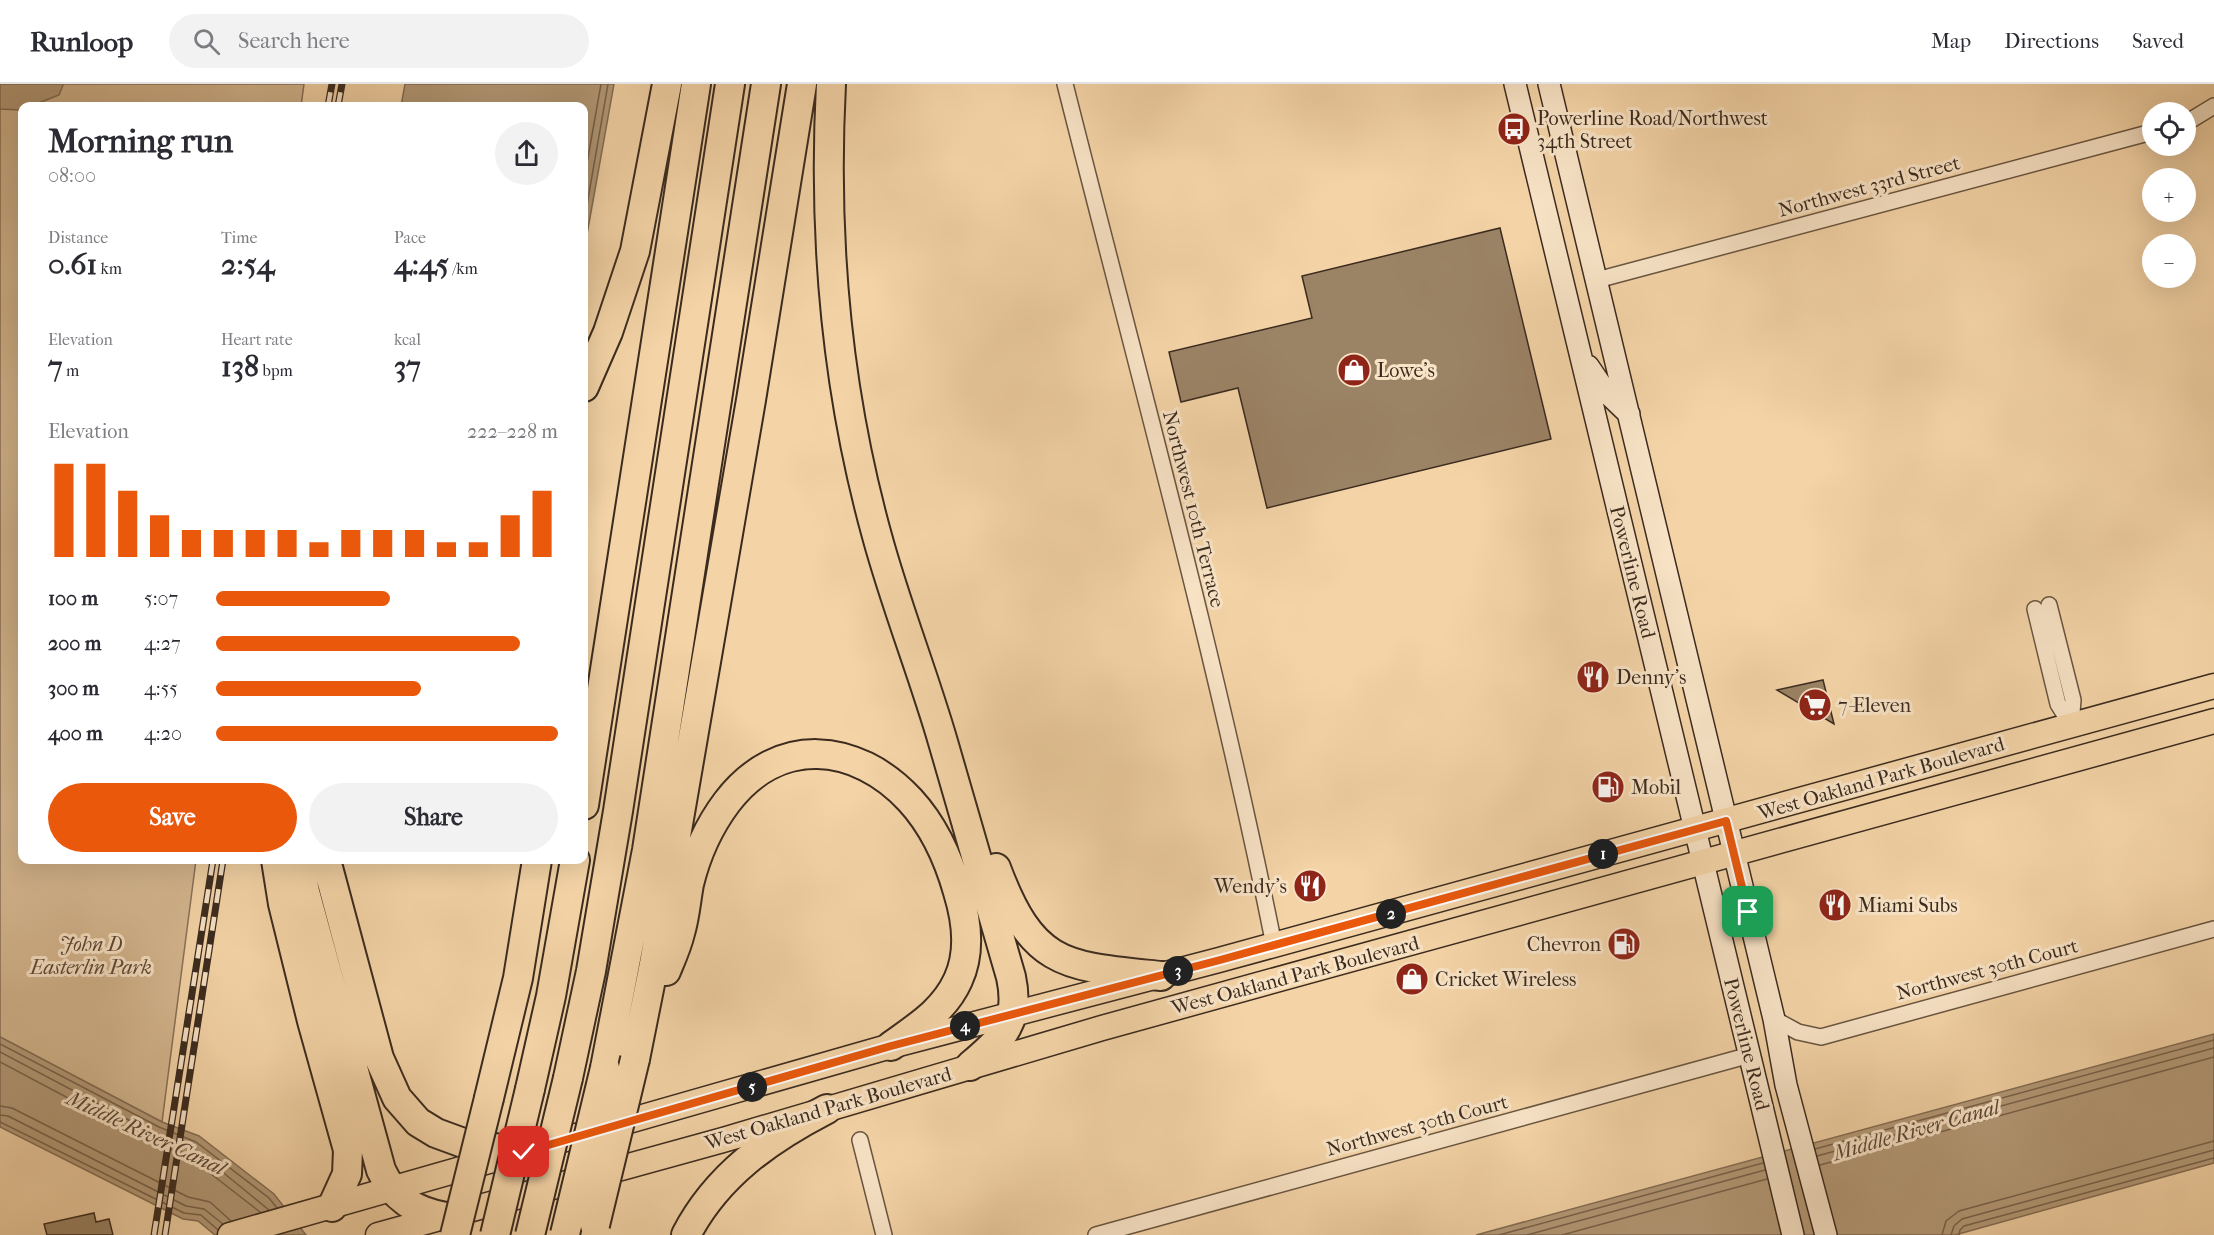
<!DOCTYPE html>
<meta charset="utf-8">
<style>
body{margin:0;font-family:"IM FELL French Canon",serif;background:#f2f2f3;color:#2b2b33;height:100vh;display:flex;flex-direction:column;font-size:22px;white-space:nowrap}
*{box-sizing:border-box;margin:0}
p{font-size:20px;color:#7c7c81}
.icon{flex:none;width:33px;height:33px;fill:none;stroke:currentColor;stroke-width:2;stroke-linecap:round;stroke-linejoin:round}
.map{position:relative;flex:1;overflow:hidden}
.drawer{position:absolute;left:18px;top:18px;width:570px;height:762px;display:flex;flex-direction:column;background:#fff;border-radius:12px;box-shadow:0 6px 24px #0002}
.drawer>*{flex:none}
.buttons{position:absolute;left:2142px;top:18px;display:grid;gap:12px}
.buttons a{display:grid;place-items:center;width:54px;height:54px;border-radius:50%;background:#fff;box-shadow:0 6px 24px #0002;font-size:30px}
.pin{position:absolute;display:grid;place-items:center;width:51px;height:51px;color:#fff;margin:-26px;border-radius:12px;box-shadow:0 3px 9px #0006}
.km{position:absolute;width:30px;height:30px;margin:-15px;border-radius:50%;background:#222;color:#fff;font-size:16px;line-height:30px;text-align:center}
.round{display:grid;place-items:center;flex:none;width:63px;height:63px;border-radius:32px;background:#f2f2f3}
.headline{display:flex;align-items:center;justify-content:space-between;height:102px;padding:0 30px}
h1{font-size:33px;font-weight:800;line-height:45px}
.stats{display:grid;grid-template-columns:repeat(3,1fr);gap:9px;height:102px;padding:6px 30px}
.stats div{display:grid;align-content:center}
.stats b{font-size:30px;font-weight:800}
.stats small{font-size:16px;font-weight:400}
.stats p{font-size:16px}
.chart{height:168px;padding:12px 30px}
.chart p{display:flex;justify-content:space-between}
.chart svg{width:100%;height:108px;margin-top:6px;stroke:#ea580c;stroke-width:6}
.primary-button{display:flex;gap:12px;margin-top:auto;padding:12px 30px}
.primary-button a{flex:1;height:69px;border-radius:36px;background:#ea580c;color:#fff;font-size:24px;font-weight:800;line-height:69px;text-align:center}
.primary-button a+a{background:#f2f2f3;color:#2b2b33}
ul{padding:0 30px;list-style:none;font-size:20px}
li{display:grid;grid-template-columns:96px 72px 1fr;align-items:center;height:45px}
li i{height:15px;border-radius:8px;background:#ea580c}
header{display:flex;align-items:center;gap:36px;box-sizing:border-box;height:84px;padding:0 30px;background:#fff;border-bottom:2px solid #e1e1e2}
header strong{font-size:28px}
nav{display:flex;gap:33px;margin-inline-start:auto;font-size:21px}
.search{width:420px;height:54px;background:#f2f2f3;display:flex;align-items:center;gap:15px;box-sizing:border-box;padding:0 21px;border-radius:33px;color:#7c7c81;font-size:22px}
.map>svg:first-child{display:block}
.green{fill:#d5b790;stroke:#887158;stroke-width:1.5}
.water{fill:#b59b79;stroke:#846e55;stroke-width:1.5}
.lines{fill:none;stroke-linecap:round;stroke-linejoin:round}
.shore{stroke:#78634c;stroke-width:1.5}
.building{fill:#9b8366;stroke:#3b2b1f;stroke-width:1.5}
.street-casing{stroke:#695541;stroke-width:18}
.secondary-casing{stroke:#3b2b1f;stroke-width:24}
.primary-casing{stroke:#3b2b1f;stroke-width:27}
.highway-casing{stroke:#3b2b1f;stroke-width:32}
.street{stroke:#f8e3c6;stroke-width:15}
.secondary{stroke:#f8e3c6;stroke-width:21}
.primary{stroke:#f4d4a7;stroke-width:24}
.highway{stroke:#f4d4a7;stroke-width:28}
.rail-casing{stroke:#3b2b1f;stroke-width:7}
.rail{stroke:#f8e3c6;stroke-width:4.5;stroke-dasharray:14;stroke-linecap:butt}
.highway-bridge-casing{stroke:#3b2b1f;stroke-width:32;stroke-linecap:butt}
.highway-bridge{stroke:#f4d4a7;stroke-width:28}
.route-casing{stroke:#fff;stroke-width:12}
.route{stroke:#ea580c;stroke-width:8}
.labels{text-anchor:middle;stroke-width:6;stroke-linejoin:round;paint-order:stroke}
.poi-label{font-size:20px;fill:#3b2b1f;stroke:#f8e3c6;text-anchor:start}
.street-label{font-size:20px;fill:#3b2b1f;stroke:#f8e3c6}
.park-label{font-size:20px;font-style:italic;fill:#5a4736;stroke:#f8e3c6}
.water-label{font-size:21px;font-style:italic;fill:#5a4736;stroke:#f8e3c6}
</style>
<header>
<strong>Runloop</strong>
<div class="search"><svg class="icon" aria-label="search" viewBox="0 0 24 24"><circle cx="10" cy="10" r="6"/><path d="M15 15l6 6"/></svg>Search here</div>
<nav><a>Map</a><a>Directions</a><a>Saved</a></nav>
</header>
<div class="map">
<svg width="2214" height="1151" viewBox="0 0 2214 1151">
<rect width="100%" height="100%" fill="#f4d4a7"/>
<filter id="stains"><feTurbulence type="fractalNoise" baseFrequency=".00333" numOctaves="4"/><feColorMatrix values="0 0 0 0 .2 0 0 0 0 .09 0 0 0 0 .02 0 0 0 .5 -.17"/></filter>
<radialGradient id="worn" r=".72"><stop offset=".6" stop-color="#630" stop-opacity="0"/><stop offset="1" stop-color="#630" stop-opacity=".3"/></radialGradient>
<path class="green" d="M0,0H304L301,22H22V776H196L162,1038L0,953Z"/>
<path class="water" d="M0,0H63V1L59,11L31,22H22L19,26L0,25Z
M405,0H614L584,167V22H401Z
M2214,950V1079L1955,1151H1476Z
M0,953L162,1038L199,1052L274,1110L306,1151H215L198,1137L183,1135L0,1043Z"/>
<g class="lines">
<path class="shore" d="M584,96L601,0
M584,138L608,0
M0,960L159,1043L196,1058L269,1114L277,1124
M0,968L155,1050L193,1064L269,1126
M0,978L151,1058L188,1072L260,1128
M0,1022L12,1024L188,1113L210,1118L231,1137
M0,1031L8,1032L186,1122L204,1125L223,1140
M0,1038L184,1129L201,1131L218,1146
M1815,1065L2214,956
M1817,1072L2214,964
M1820,1081L2214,973
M1499,1151L1763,1079
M1527,1151L1765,1086
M1562,1151L1767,1095
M1942,1151L1946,1137L1959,1127L2214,1057
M1951,1151L1954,1142L1962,1135L2214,1066
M1959,1151L1960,1146L1964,1142L2214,1074"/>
</g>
<path class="building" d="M1500,144L1551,355L1267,424L1238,304L1181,318L1169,268L1312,234L1302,192Z
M1823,596L1834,640L1777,606Z
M94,1129L96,1138L109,1135L113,1151H47L44,1140Z"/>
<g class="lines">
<defs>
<path id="street" d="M1065,0C1137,286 1216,572 1274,861
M2186,39L2214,22
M1597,196L2152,48
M2049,521L2073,616L2071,641
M2035,525L2058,620L2071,641
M1774,935L1798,948L1821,953L2214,845
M860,1056L884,1151
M1096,1151L1750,971"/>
<path id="secondary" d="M1515,0L1793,1151
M1549,0L1774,935L1786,1001L1826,1151
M1588,282L1605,307L1629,330"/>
<path id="primary" d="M230,1151L891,962L1219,876L2214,602
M378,1151L723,1056L1102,944L2214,637"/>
<path id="highway" d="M831,0C823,152 836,304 877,452C896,522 923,589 943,658C966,736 988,815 1011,893C1021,939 1002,954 970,982
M584,303L608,248L635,167L667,0
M584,721L696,0
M276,776L283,820L312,937L348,1066L347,1090L332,1123
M299,776L305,808L381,1086C394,1115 416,1128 446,1133
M326,776L379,974L397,1014L418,1038L436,1049L466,1060L524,1068
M996,784C1033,883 1064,882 1161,892
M666,887C671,875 677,862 680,849C685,833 686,816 689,800C696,771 709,742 727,718C778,651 856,658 910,716C933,741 949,776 958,808C967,837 971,868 958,896C944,927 917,943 891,962
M635,975L654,880L751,316L802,0
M605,984L647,766L766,0
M568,994L591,887L618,727L730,0
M530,1005L551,912L575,776
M489,1014L518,894L537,776
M686,1151C717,1091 769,1055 827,1025"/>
</defs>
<use href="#street" class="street-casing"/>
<use href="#secondary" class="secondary-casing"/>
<use href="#primary" class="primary-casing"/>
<use href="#highway" class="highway-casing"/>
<use href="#street" class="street"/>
<use href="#secondary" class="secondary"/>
<use href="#primary" class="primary"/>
<use href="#highway" class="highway"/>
<defs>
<path id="rail" d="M328,22L332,0
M338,22L342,0
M154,1151L213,776
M165,1151L223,776"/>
</defs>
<use href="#rail" class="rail-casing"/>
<use href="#rail" class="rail"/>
<defs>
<path id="highway-bridge" d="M595,1141L635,975
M565,1150L605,984
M455,1151L489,1014
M495,1151L530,1005
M530,1151L568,994"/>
</defs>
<use href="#highway-bridge" class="highway-bridge-casing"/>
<use href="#highway-bridge" class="highway-bridge"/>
</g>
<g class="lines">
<defs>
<path id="route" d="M524,1068L891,962L1220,876L1726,737L1748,828"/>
</defs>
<use href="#route" class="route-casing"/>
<use href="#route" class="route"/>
</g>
<defs>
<symbol id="bus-disc" viewBox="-11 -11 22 22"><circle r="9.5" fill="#8f2418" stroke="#f8e3c6"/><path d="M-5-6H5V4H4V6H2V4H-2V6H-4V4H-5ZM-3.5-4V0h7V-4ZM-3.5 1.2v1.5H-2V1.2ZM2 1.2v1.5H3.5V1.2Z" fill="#fff"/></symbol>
<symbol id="shop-disc" viewBox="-11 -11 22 22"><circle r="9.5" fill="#8f2418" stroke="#f8e3c6"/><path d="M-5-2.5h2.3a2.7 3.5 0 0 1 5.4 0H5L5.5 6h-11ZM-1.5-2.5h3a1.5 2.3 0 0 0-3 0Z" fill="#fff"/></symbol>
<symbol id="restaurant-disc" viewBox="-11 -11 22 22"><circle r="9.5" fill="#8f2418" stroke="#f8e3c6"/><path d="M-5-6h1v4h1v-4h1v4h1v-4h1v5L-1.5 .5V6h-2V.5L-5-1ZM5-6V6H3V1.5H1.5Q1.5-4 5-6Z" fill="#fff"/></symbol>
<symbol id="supermarket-disc" viewBox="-11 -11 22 22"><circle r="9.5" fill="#8f2418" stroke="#f8e3c6"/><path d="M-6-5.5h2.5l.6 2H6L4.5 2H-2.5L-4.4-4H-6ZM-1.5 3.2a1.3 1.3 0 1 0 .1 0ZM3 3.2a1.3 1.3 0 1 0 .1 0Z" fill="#fff"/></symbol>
<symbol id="fuel-disc" viewBox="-11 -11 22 22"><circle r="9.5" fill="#8f2418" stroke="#f8e3c6"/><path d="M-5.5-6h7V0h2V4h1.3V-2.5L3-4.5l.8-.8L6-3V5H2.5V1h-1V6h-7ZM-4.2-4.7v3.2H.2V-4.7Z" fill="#fff"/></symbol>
</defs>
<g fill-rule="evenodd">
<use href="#bus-disc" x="1495" y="26" width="38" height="38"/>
<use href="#shop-disc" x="1335" y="267" width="38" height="38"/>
<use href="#restaurant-disc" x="1574" y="574" width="38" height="38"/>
<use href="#supermarket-disc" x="1796" y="602" width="38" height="38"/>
<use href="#fuel-disc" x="1589" y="684" width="38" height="38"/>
<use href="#restaurant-disc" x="1291" y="783" width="38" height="38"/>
<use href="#restaurant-disc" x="1816" y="802" width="38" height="38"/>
<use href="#fuel-disc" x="1605" y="841" width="38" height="38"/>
<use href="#shop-disc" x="1393" y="876" width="38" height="38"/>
</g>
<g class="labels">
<g class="poi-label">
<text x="1537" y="41">Powerline Road/Northwest<tspan x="1537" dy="23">34th Street</tspan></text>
<text x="1377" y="293">Lowe's</text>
<text x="1616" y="600">Denny's</text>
<text x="1838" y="628">7-Eleven</text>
<text x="1631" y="710">Mobil</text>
<text x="1287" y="809" text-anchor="end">Wendy's</text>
<text x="1858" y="828">Miami Subs</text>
<text x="1601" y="867" text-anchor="end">Chevron</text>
<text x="1435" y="902">Cricket Wireless</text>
</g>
<g class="street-label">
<text transform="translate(1869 102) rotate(-15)" y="7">Northwest 33rd Street</text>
<text transform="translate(1194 425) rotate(76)" y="7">Northwest 10th Terrace</text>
<text transform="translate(1633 488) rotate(76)" y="7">Powerline Road</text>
<text transform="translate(1881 694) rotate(-16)" y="7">West Oakland Park Boulevard</text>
<text transform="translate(1987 885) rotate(-15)" y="7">Northwest 30th Court</text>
<text transform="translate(1295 891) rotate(-15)" y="7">West Oakland Park Boulevard</text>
<text transform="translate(1747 960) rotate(76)" y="7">Powerline Road</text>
<text transform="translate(828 1024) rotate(-16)" y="7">West Oakland Park Boulevard</text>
<text transform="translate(1417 1041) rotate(-15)" y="7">Northwest 30th Court</text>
</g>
<g class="park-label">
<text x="91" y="867">John D<tspan x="91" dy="23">Easterlin Park</tspan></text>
</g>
<g class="water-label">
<text transform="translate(1916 1046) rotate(-16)" y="7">Middle River Canal</text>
<text transform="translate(146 1049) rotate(25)" y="7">Middle River Canal</text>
</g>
</g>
<rect width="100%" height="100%" filter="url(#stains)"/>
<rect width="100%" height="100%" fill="url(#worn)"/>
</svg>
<div class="buttons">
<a><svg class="icon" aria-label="locate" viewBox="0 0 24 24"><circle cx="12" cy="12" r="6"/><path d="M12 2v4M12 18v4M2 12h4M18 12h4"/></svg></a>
<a>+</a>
<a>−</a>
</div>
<div class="pin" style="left:1748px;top:828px;background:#1e9e55"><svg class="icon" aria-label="arrive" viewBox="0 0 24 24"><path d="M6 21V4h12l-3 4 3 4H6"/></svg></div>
<div class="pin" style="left:524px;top:1068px;background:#d93025"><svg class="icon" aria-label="check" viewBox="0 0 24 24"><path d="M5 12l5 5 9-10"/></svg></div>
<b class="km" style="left:1603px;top:770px">1</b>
<b class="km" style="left:1391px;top:830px">2</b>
<b class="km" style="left:1178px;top:887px">3</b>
<b class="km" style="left:965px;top:942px">4</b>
<b class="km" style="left:752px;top:1003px">5</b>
<section class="drawer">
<div class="headline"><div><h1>Morning run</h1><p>08:00</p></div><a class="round"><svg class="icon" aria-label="share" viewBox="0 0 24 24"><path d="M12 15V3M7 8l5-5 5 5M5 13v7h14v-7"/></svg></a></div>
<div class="stats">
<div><p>Distance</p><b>0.61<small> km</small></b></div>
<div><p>Time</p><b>2:54</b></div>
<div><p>Pace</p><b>4:45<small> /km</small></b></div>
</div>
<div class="stats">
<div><p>Elevation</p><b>7<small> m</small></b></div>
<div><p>Heart rate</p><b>138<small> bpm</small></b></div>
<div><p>kcal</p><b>37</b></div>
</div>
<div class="chart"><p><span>Elevation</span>222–228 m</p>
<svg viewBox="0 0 160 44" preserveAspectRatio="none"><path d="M5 44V6M15 44V6M25 44V17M35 44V27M45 44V33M55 44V33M65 44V33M75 44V33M85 44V38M95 44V33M105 44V33M115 44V33M125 44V38M135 44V38M145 44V27M155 44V17"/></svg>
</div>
<ul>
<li><b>100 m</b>5:07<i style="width:51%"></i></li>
<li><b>200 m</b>4:27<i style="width:89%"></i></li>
<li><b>300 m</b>4:55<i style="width:60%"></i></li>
<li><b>400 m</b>4:20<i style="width:100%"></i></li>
</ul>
<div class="primary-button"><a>Save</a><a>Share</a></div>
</section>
</div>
